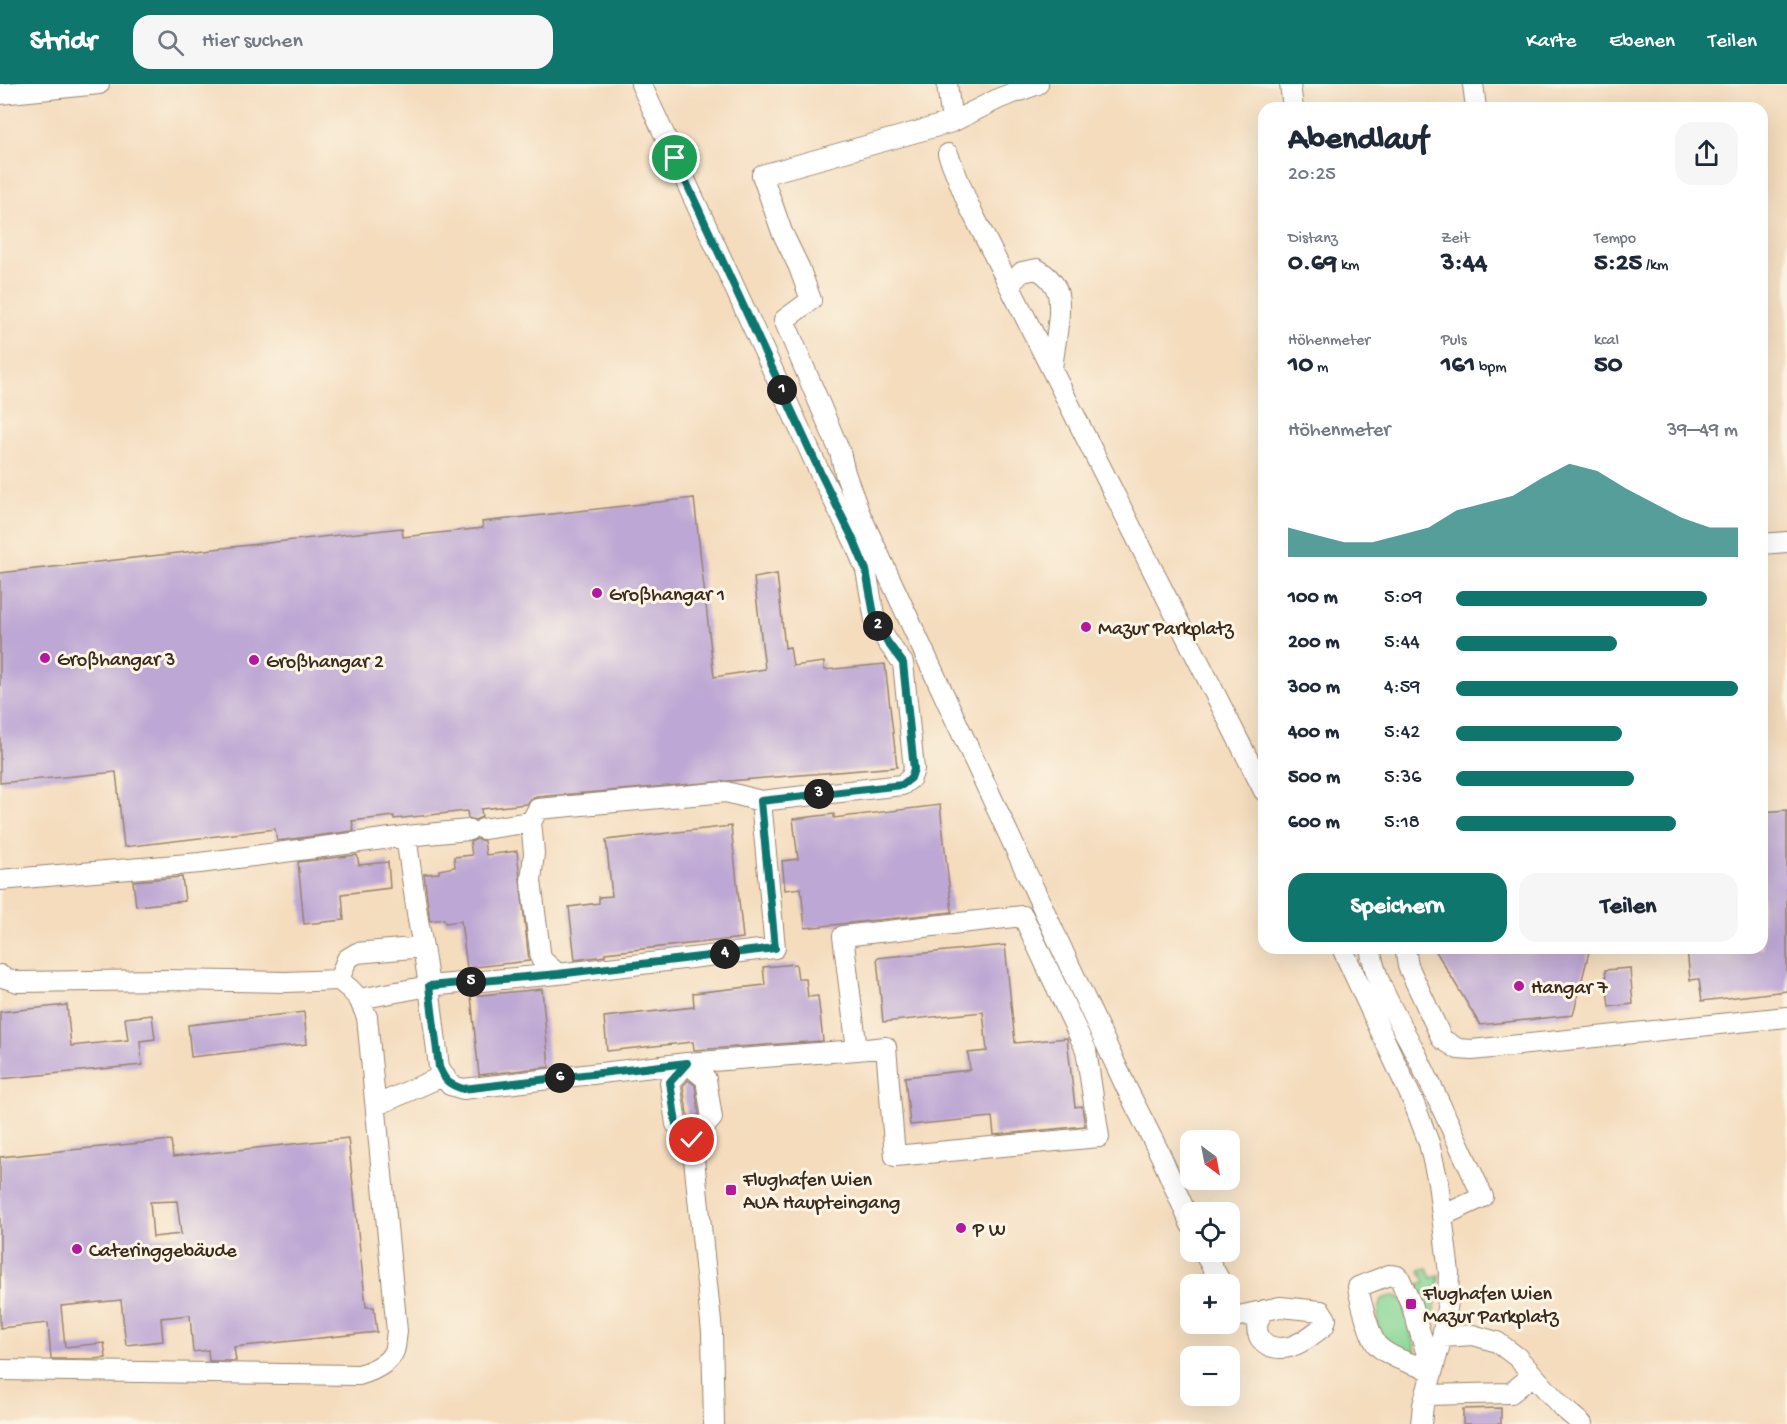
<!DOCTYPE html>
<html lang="de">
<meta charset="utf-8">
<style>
body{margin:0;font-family:"Gochi Hand",sans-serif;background:#f6f6f7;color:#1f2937;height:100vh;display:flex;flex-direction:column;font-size:22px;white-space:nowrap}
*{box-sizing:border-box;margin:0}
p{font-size:20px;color:#747a83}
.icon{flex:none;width:33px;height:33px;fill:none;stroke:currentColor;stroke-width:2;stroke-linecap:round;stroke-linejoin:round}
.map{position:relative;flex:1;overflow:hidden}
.sheet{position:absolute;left:1258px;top:18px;width:510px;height:852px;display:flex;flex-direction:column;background:#fff;border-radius:18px;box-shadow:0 6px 24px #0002}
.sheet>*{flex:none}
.needle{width:39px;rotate:148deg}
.controls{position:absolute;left:1180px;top:1046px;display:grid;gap:12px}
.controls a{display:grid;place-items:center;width:60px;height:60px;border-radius:12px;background:#fff;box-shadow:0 6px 24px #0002;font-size:30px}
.pin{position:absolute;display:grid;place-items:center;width:51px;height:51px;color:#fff;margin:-26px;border:3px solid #fff;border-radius:50%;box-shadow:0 2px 6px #0007}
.km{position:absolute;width:30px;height:30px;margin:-15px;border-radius:50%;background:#222;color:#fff;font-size:16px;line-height:30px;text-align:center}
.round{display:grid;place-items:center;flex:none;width:63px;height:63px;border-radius:18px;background:#f6f6f7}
.summary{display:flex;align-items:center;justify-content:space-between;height:102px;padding:0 30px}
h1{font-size:33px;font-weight:800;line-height:45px}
.stats{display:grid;grid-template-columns:repeat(3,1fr);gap:9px;height:102px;padding:6px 30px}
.stats div{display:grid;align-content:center}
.stats b{font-size:26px;font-weight:800}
.stats small{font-size:16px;font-weight:400}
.stats p{font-size:16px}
.chart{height:168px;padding:12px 30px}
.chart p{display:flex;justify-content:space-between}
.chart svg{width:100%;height:108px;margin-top:6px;fill:#0f766e;opacity:.7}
.action{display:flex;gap:12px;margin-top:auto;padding:12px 30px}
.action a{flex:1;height:69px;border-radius:18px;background:#0f766e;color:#fff;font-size:24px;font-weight:800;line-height:69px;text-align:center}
.action a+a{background:#f6f6f7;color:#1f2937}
ul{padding:0 30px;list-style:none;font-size:20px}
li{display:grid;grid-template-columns:96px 72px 1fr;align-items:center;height:45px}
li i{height:15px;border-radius:8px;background:#0f766e}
header{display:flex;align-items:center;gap:36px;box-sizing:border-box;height:84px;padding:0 30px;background:#0f766e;color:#fff}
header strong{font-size:28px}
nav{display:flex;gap:33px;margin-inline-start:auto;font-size:21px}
.search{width:420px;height:54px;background:#f6f6f7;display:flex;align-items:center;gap:15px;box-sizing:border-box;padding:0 21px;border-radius:18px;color:#747a83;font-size:22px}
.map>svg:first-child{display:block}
.green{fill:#87d796;stroke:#61805a;stroke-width:1.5}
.building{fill:#bda7d4;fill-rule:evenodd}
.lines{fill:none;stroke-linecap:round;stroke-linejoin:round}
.minor-casing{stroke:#98836e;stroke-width:22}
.minor{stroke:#fff;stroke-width:20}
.route-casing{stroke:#fff;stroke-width:12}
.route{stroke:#0f766e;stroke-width:8}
.poi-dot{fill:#b5179e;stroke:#fcf5e5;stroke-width:2}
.labels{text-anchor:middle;stroke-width:6;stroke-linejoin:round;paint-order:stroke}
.poi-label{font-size:20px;fill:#3b2a1e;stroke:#fcf5e5;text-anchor:start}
</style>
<header>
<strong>Stridr</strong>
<div class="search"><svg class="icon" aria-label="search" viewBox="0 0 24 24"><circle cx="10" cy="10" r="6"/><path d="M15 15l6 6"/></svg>Hier suchen</div>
<nav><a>Karte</a><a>Ebenen</a><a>Teilen</a></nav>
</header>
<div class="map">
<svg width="1787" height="1340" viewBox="0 0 1787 1340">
<rect width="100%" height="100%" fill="#fcf5e5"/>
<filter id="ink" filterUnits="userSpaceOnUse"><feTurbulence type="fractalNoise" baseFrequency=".0167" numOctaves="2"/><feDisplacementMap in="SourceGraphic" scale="12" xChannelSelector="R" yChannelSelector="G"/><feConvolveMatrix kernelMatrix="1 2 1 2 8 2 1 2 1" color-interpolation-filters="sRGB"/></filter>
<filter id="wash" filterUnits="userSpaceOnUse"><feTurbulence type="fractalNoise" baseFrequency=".008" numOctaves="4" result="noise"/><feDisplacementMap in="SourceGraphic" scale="24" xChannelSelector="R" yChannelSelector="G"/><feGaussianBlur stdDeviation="1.35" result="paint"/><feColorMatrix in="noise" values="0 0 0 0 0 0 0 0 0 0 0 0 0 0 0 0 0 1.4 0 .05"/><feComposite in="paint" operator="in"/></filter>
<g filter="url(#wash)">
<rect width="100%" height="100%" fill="#f4dcbd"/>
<path class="green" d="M1427,1184L1431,1194L1439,1192L1432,1246L1428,1248L1423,1239L1428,1237L1414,1202L1425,1198L1420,1186Z
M1393,1212L1398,1213L1403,1216L1416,1269C1409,1270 1401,1266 1394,1262C1390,1259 1385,1257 1382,1253C1375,1243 1378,1225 1382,1215Z"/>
<g id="blocks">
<path class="building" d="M694,414L714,593L765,585L754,494L777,490L785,564L790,563L793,582L824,578V586L885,580L897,683L537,713L531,715L527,720L481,725L482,733L475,736L468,734L467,727L394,735V732L352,737L354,747L277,757L275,745L124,763L116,688L0,699V489L402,444L403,453L483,444L482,438Z
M940,721L952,828L805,844L801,804L785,806L782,777L798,775L793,735L834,730V734Z
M1787,726V907L1702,917L1699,895L1690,896L1687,864H1762V728Z
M731,742L743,854L605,869V872L575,876L569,823L599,819V813L612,812L606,756Z
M477,755L484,757L486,771L517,767L529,877L467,884L461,837L445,839L444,835L430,837L424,790L439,789V786L455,783L454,773L472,771L470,758Z
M357,771L359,781L388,778L390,804L342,810L344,836L304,840L298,778Z
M182,793L185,817L136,822L133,797Z
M1005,861L1015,959L1067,954L1075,1023L1082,1022L1085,1042L994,1051L992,1033L910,1041L905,993L970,986L968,969L987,967L983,928L883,938L877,874Z
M1434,864H1590L1573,931L1480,941Z
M796,880L798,895H806L808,913L818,912L823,957L694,966L693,958L607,967L604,933L694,923L693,909L765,901L763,883Z
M1630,884L1633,920L1609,923L1605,886Z
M542,905L549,983L479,991L471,912Z
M67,921L71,962L128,956L125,934L152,931L155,955L140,957L142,981L0,995V928Z
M304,928L307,960L191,973L188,941Z
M688,996L695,1001L699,1030L694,1036L687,1030L683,1002Z
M348,1054L366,1223H374L377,1248L234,1263L236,1277H209L208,1266L193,1268L190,1231L161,1234L163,1257L126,1261L121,1216L61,1222L65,1263L104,1259L106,1274L92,1275H51L48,1239L0,1244V1073L171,1056L173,1073ZM177,1117L181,1150L153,1153L150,1118Z
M1501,1324V1340H1463V1325Z"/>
</g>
</g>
<g filter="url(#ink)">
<use href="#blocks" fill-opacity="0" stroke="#98836e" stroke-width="1.5"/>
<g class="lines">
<defs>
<path id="minor" d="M947,0L952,38
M1038,0L1000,14L952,38L762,91L782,148L799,183L811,216L784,236L840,368L845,389L859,428L1126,1003L1161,1072L1191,1141
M1290,0L1293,24
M1473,0L1476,24
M0,10L99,0
M948,70L968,120L1009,201
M1052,285C1054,263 1062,231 1058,210C1055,198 1047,191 1037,185L1022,188L1009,201L1264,707
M1762,460L1787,458
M531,738L538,725L726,708L761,717L902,701L911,694L914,685L903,579L888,559L875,536L866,486L854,457L820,389L641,0
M483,745L531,738L534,769L531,797L541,875L558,890L775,864L761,717
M406,752L469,746
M0,796L200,779L406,752L418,836L423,863
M1342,864L1413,1017L1429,1059L1438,1098L1449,1189L1448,1218L1442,1253L1423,1321L1421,1340
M1370,864C1376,902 1399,936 1416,970C1439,1017 1461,1065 1483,1113L1442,1132
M1405,864L1408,882L1442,955L1458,965L1472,966L1787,933
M558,890L429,902L439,983L450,1001L463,1005L687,979L857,966L843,852L1023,832L1086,966L1099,1053L895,1072L886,963L857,966
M0,891L2,893L18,898L164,896L286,898L339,896L350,905L359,915L367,933L397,1247C396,1253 396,1261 394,1267C389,1280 372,1287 359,1291L0,1286
M339,896L347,875L357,869L423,863L429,902L359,915
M377,1021L443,992
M692,1056L712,1034L706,995L687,979L670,998L676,1040L692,1056L712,1248L714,1340
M1203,1167L1222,1200
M1389,1191L1397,1192L1400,1195L1411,1220L1432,1286C1417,1282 1388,1273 1377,1261C1370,1253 1360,1215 1358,1203Z
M1230,1234L1280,1223L1321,1227L1326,1235L1324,1242C1312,1251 1298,1263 1283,1264C1259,1265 1249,1244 1265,1226
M1442,1253L1473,1251L1497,1258L1517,1273L1562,1323L1582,1340
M1426,1311L1511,1309L1533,1291"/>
</defs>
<use href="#minor" class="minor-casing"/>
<use href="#minor" class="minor"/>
</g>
</g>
<g class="lines" filter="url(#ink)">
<defs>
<path id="route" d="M675,74L820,388L854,457L866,486L875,536L888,559L903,579L914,685L911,694L902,701L761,717L775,864L558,890L429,902L439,983C445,997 448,1000 463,1005L687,979L670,998L676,1040L692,1056"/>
</defs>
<use href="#route" class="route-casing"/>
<use href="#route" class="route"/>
</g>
<g class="poi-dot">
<circle cx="597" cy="509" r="6"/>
<circle cx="1086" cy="543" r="6"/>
<circle cx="45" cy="574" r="6"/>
<circle cx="254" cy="576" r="6"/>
<circle cx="1519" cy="902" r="6"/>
<rect x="725" y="1100" width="12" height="12" rx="3"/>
<circle cx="961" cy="1144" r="6"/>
<circle cx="77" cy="1165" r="6"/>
<rect x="1405" y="1214" width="12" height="12" rx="3"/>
</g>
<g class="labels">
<g class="poi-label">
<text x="609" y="516">Großhangar 1</text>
<text x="1098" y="550">Mazur Parkplatz</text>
<text x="57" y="581">Großhangar 3</text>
<text x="266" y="583">Großhangar 2</text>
<text x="1531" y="909">Hangar 7</text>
<text x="743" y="1101">Flughafen Wien<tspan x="743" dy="23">AUA Haupteingang</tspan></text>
<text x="973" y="1151">P W</text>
<text x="89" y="1172">Cateringgebäude</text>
<text x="1423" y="1215">Flughafen Wien<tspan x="1423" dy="23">Mazur Parkplatz</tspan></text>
</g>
</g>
</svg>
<div class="controls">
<a><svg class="needle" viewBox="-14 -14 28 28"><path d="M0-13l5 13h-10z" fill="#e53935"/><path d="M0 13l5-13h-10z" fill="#747a83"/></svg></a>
<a><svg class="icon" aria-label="locate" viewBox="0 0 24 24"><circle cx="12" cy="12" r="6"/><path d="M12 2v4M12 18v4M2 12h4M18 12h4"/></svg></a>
<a>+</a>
<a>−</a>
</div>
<div class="pin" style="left:675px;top:74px;background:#1e9e55"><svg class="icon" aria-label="arrive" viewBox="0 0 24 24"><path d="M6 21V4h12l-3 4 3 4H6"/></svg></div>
<div class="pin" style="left:692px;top:1056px;background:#d93025"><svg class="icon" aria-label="check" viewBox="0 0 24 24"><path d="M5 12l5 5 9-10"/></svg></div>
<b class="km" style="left:782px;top:306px">1</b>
<b class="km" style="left:878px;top:542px">2</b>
<b class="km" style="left:819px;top:710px">3</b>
<b class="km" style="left:725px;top:870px">4</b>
<b class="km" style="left:471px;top:898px">5</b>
<b class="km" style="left:560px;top:994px">6</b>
<section class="sheet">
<div class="summary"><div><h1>Abendlauf</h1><p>20:25</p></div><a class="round"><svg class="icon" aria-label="share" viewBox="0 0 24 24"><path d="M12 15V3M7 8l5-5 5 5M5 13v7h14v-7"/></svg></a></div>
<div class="stats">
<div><p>Distanz</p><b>0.69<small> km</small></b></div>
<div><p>Zeit</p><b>3:44</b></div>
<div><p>Tempo</p><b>5:25<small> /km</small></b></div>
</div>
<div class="stats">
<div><p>Höhenmeter</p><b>10<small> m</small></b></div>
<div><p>Puls</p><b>161<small> bpm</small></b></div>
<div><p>kcal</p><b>50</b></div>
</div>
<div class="chart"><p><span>Höhenmeter</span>39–49 m</p>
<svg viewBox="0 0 160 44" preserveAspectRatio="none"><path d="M0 44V32L10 35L20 38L30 38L40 35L50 32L60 25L70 22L80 19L90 12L100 6L110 9L120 16L130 22L140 28L150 32L160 32V44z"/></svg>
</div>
<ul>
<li><b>100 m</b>5:09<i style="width:89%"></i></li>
<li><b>200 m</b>5:44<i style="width:57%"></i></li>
<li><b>300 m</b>4:59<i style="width:100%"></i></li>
<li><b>400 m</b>5:42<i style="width:59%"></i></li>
<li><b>500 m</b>5:36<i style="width:63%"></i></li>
<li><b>600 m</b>5:18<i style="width:78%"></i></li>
</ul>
<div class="action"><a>Speichern</a><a>Teilen</a></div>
</section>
</div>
